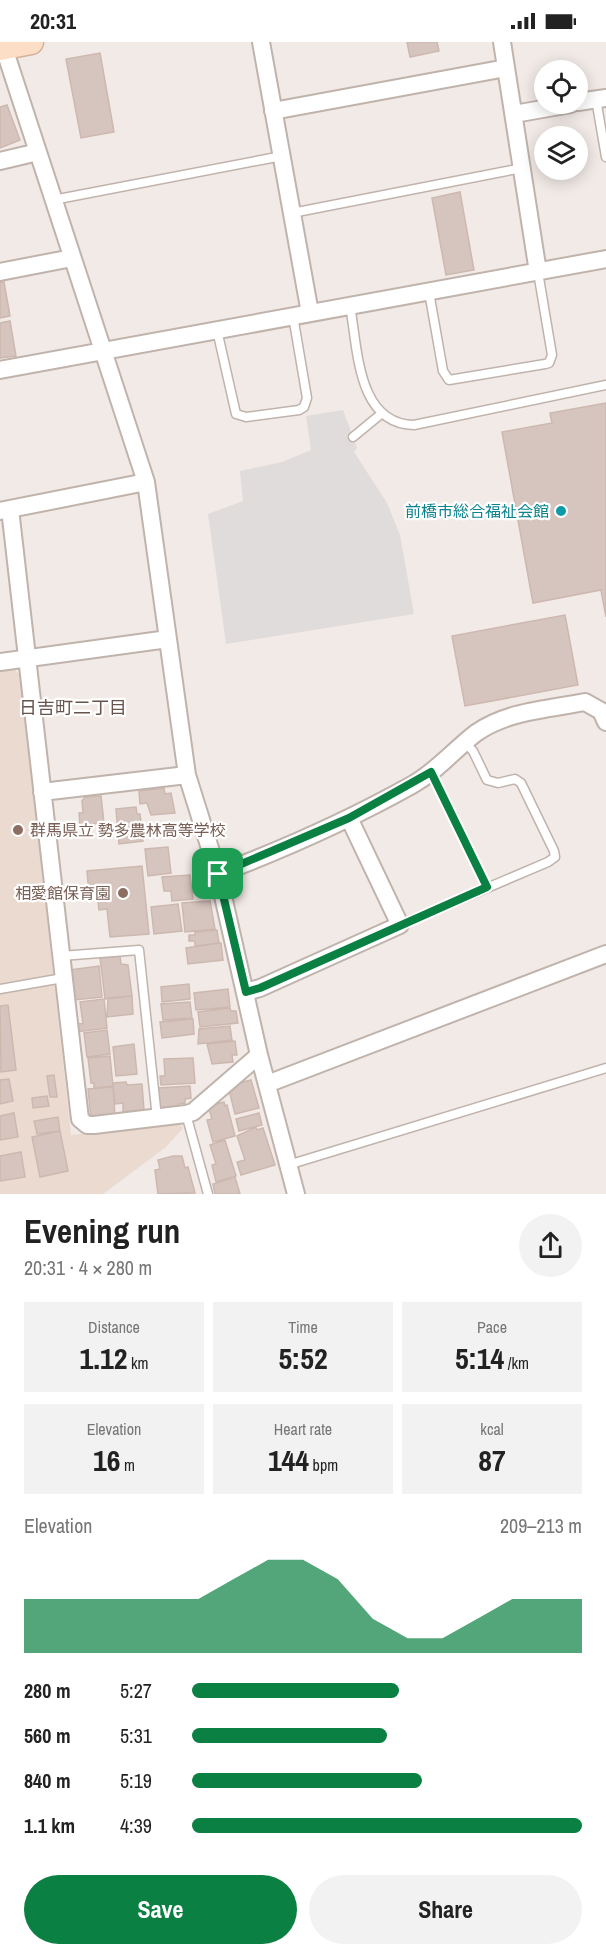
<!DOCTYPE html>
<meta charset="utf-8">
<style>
body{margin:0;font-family:"Archivo Narrow","Noto Sans JP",sans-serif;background:#f2f2f2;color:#222;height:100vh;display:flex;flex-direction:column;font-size:22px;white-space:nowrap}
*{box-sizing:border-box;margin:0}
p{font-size:20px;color:#767676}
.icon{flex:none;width:33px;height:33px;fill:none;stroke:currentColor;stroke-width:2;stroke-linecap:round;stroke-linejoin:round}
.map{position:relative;height:1152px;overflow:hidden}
.sheet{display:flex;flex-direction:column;background:#fff;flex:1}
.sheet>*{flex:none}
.tools{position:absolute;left:534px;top:18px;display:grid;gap:12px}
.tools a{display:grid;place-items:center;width:54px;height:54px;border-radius:50%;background:#fff;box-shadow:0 3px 15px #0003;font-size:30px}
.pin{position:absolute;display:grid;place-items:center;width:51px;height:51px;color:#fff;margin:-26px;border-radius:12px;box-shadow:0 3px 9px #0006}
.round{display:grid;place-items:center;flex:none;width:63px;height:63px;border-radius:32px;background:#f2f2f2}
.overview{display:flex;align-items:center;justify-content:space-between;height:102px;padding:0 24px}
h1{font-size:33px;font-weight:800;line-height:45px}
.metrics{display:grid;grid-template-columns:repeat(3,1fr);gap:9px;height:102px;padding:6px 24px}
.metrics div{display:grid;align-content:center;border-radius:0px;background:#f2f2f2;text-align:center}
.metrics b{font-size:30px;font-weight:800}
.metrics small{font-size:16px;font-weight:400}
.metrics p{font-size:16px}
.chart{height:168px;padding:12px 24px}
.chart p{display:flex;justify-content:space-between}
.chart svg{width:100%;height:108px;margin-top:6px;fill:#0b8043;opacity:.7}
.button{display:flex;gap:12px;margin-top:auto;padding:12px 24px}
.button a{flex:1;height:69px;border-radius:36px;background:#0b8043;color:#fff;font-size:24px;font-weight:800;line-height:69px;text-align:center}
.button a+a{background:#f2f2f2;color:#222}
ul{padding:0 24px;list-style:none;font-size:20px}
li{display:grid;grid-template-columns:96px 72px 1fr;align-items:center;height:45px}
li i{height:15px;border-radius:8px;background:#0b8043}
.status{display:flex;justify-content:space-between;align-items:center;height:42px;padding:0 30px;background:#fff;direction:ltr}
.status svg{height:16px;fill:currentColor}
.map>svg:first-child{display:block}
.education{fill:#eadad0}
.parking{fill:#e0dcdb}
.building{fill:#d6c5bf;stroke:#cdb8af;stroke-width:1.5}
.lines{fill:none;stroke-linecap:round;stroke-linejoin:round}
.lane-casing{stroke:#c0b3ac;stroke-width:11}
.street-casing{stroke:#c0b3ac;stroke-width:20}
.secondary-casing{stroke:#d3b19a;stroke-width:27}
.lane{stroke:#fff;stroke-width:8}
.street{stroke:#fff;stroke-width:16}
.secondary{stroke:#fcddc6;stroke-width:24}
.route-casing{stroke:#fff;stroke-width:12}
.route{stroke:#0b8043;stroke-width:8}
.culture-dot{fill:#0f9aa8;stroke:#fff;stroke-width:2}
.education-dot{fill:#8d6e63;stroke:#fff;stroke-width:2}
.labels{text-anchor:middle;stroke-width:4.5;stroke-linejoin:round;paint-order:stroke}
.culture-label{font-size:16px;fill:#0d838f;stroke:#fff;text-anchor:end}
.education-label{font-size:16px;fill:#785e54;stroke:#fff;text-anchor:start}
.neighbourhood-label{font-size:18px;fill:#66544d;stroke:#fff}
</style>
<div class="status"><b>20:31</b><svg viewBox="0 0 49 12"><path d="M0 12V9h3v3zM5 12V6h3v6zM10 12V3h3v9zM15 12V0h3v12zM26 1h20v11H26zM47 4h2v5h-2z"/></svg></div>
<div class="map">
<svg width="606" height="1152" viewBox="0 0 606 1152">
<rect width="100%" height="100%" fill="#f2eae6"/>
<path class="education" d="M13,626L20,633L71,1093L179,1081L183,1086L166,1105L103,1152H0V628Z"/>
<path class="parking" d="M343,368L357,406L354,410L387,461L400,493L414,572L226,602L208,472L243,459L240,429L282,420L311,408L306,374Z"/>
<path class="building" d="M407,0H437L439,9L410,15Z
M100,11L114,90L81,96L66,17Z
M7,63L20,98L0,106V65Z
M460,150L474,228L446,233L432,156Z
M0,240H4L10,274L0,276Z
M10,279L16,314L0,316V281Z
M606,361V575L601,548L533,561L502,390L552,381L550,371Z
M565,573L578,643L465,664L452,594Z
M164,746L165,752L171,751L175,771L151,773L147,761L140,762L139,749Z
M101,754L104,781L80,783L79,771H83L82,759L85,755Z
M136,765L137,772H140L143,799L119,802L116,767Z
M168,805L171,831L148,834L145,807Z
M142,824L149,892L110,895L107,867L99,868L97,852L89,853L87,829Z
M190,833L193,857L172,859L171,849H164L162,835Z
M210,859L215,887L185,890L182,861Z
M178,862L182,889L154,892L151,865Z
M217,888L219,901L195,904V899H189V893H195V890Z
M221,901L223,918L188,922L186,906Z
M120,914L121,922L128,923L132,954L105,957L100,916Z
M99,924L102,955L74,958L70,928Z
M189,942L190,957L162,960L161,945Z
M228,947L230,965L196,968L194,951Z
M132,954L133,972L107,975L108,956Z
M104,957L107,986L76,990L75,981L83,982L80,960Z
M190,960L192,976L163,978L161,962Z
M8,963L16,1028L1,1030L0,964Z
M230,966L231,969H236L238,981L200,985L198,970Z
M193,977L194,992L162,996L160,980Z
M230,984L232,998L198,1002L199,987Z
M107,988L110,1012L87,1015L84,991Z
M235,999L237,1013H232L233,1020L212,1022L207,1002Z
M134,1002L137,1032L116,1034L113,1005Z
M110,1014L113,1044L94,1046V1041H91L88,1016Z
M193,1016L195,1041L161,1043L160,1034H165L164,1017Z
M54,1033L57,1055H50L47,1034Z
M9,1037L13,1059L0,1062V1038Z
M251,1038L259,1066L235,1072L228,1044Z
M126,1040L127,1043L142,1042L144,1068L123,1070V1061L115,1062L113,1041Z
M190,1044L191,1056L185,1057V1061L179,1062V1068L164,1069L160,1064L158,1046Z
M113,1045L115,1074L91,1076L88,1047Z
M47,1054L49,1064L33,1066L32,1056Z
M224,1060L225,1064L227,1063L235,1094L213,1100L207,1078L212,1077L208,1064Z
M14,1071L18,1095L0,1098V1074Z
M259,1071L262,1083L239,1089L236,1077Z
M58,1075L60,1089L37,1092L34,1079Z
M256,1085L257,1088L263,1086L275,1123L241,1133L237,1120L245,1118L237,1094Z
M60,1089L68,1129L40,1135L32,1095Z
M225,1098L236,1134L216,1140L212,1123L216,1122L210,1103Z
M21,1110L25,1135L0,1139V1114Z
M173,1114H182L185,1126L188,1125L195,1151L158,1152L155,1128L160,1127L158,1118Z
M235,1135L240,1152H215L213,1142Z"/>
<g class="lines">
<defs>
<path id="lane" d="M596,57L606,115
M53,158L282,114
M292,171L522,126
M429,250L443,329L449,338L545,322L549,321L552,313L538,230
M350,264C358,307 357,382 414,383L606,343
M217,288L236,372L246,375L299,368L304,365L307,356L293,274
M353,395L381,372
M431,730L487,845
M400,883L548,820L555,815L554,809L521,741L515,737L498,741L487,738L473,709L465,701
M61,914L139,908L157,1076
M0,947L63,936
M186,1072L208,1152
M288,1123L606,1026"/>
<path id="street" d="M2,0L146,440L187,733L218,832L259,1013L296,1152
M261,0L310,271
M502,0L538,230
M578,60L606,56
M273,69L506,26
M514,72L571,62
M0,119L38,110
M0,230L72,216
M0,328L606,217
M10,467L80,1077L87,1083H94L186,1072L193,1070L259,1013
M0,469L146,440
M0,620L168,597
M42,750L187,733
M218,832C284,807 351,777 412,743C437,729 454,708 476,691C507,669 549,667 585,660L601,669L606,680
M246,950L260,946L400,883L349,776
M267,1042L606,912"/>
<path id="secondary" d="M0,6L31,0"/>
</defs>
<use href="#lane" class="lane-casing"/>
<use href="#street" class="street-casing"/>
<use href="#secondary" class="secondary-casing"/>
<use href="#lane" class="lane"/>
<use href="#street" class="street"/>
<use href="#secondary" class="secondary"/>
</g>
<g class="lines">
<defs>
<path id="route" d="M431,730L487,845L260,946L246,950L218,832L349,776Z"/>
</defs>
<use href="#route" class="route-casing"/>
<use href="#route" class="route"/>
</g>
<circle class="culture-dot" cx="561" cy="469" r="6"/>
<g class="education-dot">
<circle cx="18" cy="788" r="6"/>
<circle cx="123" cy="851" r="6"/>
</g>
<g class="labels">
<g class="culture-label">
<text x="549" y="475">前橋市総合福祉会館</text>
</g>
<g class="education-label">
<text x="30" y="794">群馬県立 勢多農林高等学校</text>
<text x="111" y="857" text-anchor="end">相愛館保育園</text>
</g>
<g class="neighbourhood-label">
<text x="73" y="672">日吉町二丁目</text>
</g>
</g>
</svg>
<div class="tools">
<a><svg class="icon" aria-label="locate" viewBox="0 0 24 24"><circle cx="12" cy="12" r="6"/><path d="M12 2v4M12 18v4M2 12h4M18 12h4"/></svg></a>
<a><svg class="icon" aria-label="layers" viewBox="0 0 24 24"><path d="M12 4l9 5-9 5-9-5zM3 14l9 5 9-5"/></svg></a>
</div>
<div class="pin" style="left:218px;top:832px;background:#1e9e55"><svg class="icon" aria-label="arrive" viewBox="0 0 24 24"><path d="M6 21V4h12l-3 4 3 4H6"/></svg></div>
</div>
<section class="sheet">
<div class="overview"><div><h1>Evening run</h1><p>20:31 · 4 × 280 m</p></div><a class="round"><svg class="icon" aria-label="share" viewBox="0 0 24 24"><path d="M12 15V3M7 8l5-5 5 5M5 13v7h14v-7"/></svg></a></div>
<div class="metrics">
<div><p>Distance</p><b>1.12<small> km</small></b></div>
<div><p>Time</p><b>5:52</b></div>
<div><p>Pace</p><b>5:14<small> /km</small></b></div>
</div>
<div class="metrics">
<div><p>Elevation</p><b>16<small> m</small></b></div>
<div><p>Heart rate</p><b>144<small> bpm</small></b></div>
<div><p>kcal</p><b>87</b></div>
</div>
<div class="chart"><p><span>Elevation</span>209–213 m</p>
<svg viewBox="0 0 160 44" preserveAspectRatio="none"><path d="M0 44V22L10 22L20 22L30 22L40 22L50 22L60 14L70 6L80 6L90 14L100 30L110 38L120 38L130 30L140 22L150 22L160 22V44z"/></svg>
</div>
<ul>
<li><b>280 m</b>5:27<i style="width:53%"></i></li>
<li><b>560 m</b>5:31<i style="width:50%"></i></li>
<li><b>840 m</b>5:19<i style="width:59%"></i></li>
<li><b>1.1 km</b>4:39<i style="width:100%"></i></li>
</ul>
<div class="button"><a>Save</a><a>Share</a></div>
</section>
